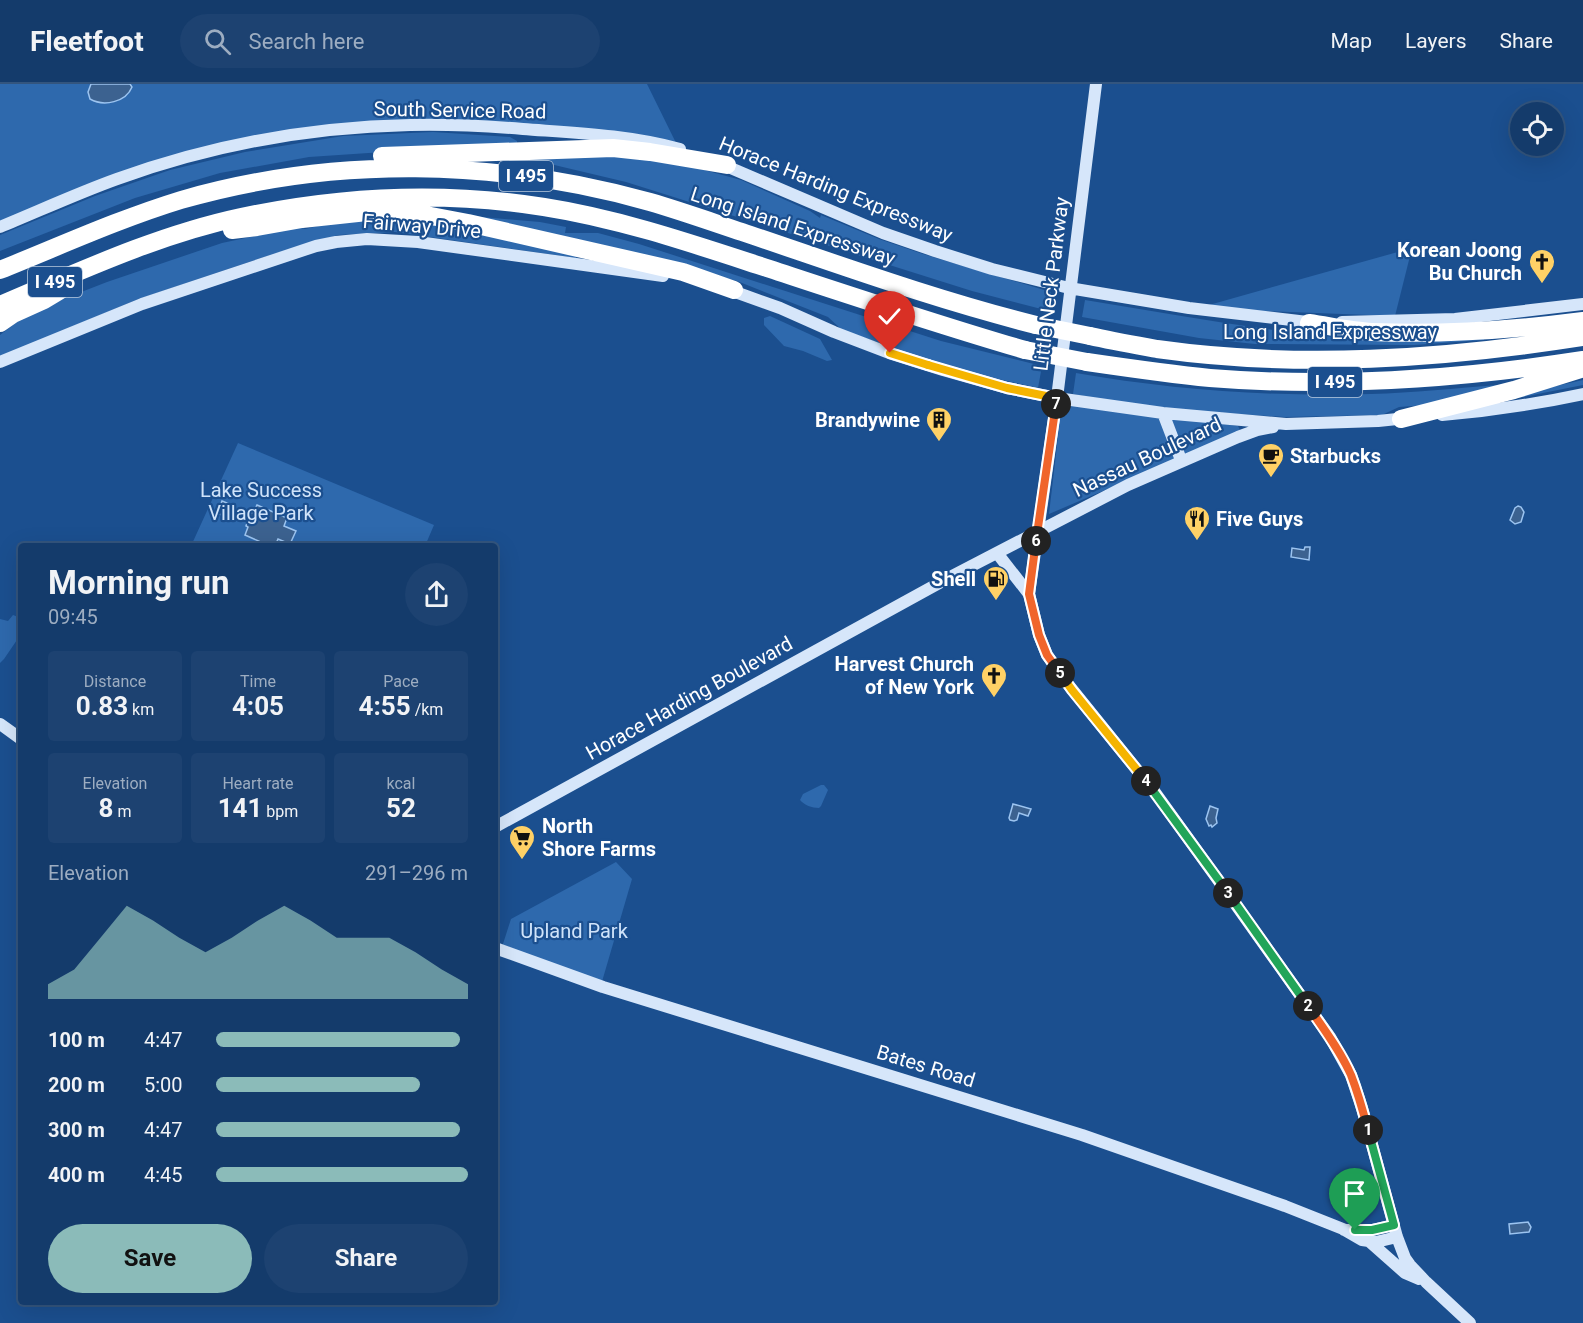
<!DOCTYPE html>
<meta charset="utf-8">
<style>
body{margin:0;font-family:Roboto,sans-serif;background:#1d4271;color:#f1f3f6;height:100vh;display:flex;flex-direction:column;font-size:22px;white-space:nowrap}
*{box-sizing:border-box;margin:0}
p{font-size:20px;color:#9dadc1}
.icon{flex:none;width:33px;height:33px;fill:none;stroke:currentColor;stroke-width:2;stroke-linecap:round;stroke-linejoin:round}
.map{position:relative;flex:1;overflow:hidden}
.side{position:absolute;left:18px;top:459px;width:480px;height:762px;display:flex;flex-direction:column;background:#143b6b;border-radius:6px;box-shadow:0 6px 24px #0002,0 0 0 2px #33557e}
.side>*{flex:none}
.fabs{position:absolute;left:1510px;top:18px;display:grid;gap:12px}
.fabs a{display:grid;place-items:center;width:54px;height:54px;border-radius:50%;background:#143b6b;box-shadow:0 6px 24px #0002,0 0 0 2px #33557e;font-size:30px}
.pin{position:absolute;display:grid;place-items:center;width:51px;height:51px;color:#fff;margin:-62px -26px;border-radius:50% 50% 50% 0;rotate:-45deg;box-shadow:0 0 6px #0007}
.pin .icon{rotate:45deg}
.km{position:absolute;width:30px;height:30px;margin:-15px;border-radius:50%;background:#222;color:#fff;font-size:16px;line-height:30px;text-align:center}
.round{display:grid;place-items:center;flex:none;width:63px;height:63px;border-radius:32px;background:#1d4271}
.summary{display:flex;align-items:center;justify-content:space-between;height:102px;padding:0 30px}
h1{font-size:33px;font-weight:700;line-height:45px}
.figures{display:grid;grid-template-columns:repeat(3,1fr);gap:9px;height:102px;padding:6px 30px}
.figures div{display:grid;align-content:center;border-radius:6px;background:#1d4271;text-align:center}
.figures b{font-size:26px;font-weight:700}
.figures small{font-size:16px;font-weight:400}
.figures p{font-size:16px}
.chart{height:168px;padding:12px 30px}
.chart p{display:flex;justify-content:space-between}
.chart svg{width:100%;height:108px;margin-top:6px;fill:#8bbbb9;opacity:.7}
.cta{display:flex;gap:12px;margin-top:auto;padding:12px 30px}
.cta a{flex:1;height:69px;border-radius:36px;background:#8bbbb9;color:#111;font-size:24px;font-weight:700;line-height:69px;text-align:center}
.cta a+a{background:#1d4271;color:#f1f3f6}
ul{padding:0 30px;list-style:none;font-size:20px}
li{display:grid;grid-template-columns:96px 72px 1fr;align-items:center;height:45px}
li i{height:15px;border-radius:8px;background:#8bbbb9}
header{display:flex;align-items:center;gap:36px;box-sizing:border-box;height:84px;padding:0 30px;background:#143b6b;border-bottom:2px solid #33557e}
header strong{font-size:28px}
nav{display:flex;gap:33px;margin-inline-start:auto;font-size:21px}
.search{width:420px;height:54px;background:#1d4271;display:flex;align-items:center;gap:15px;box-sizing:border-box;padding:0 21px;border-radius:33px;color:#9dadc1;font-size:22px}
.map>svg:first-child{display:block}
.green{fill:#2e69ad}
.water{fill:#3c6290;stroke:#9cc4f0;stroke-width:1.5}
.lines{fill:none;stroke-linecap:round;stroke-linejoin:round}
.secondary{stroke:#d6e6fa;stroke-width:12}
.highway{stroke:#fff;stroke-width:18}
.highway-bridge{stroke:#fff;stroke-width:18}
.split-1-casing{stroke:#fff;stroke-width:12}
.split-2-casing{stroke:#fff;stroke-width:12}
.split-3-casing{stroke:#fff;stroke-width:12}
.split-4-casing{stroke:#fff;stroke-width:12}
.split-5-casing{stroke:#fff;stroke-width:12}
.split-6-casing{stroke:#fff;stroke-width:12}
.split-7-casing{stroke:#fff;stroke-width:12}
.split-8-casing{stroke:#fff;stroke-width:12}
.split-9-casing{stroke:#fff;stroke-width:12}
.split-1{stroke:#22a559;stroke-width:8}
.split-2{stroke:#f0652b;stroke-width:8}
.split-3{stroke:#22a559;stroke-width:8}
.split-4{stroke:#22a559;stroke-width:8}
.split-5{stroke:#f5b400;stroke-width:8}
.split-6{stroke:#f0652b;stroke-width:8}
.split-7{stroke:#f0652b;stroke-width:8}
.split-8{stroke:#f5b400;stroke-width:8}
.split-9{stroke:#f5b400;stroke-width:8}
.labels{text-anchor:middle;stroke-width:4.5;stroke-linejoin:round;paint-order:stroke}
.shield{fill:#1b4f8f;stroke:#bbcadd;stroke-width:1.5}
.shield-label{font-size:18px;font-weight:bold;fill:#fff}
.street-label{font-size:20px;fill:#fff;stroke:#1b4f8f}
.poi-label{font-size:20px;font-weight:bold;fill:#fff;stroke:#1b4f8f;text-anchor:end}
.park-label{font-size:20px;fill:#cfe3fa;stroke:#1b4f8f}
</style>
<header>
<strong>Fleetfoot</strong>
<div class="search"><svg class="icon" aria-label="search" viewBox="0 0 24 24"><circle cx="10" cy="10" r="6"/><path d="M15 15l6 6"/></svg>Search here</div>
<nav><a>Map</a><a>Layers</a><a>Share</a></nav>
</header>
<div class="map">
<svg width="1583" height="1239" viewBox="0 0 1583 1239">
<rect width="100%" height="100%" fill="#1b4f8f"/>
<path class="green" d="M0,0H647L678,63L477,40L250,55L0,141Z
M433,48L510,53L517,57V59L309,73L220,89L135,114L0,167V151L95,112L170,86L245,68L343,52Z
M613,71L693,83L741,96L810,127L820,134L821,131L879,155L923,170L1051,208L1049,227L972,207L626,98L529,75Z
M471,132L540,138L566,143L565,149H598L639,160L941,257L1042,282L1038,304L980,291L908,269L842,246L828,233L737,197Z
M383,135L435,140L577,171L576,174L395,148L338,151L261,174L136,216L0,273V251L30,228L107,198L222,159L298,143L305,145L336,138Z
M1412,164L1395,232L1208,225L1209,221Z
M1085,216C1171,230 1256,246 1343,254C1389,258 1437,256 1484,254V256L1414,261L1255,260L1199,254L1082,233Z
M770,232L820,255L832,276L827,277L803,267L784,262L764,241V234Z
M1076,289C1173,306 1272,313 1371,310C1413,309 1456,304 1498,301V305L1426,321L1399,323L1382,331L1285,333L1207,328L1130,321L1073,310Z
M1583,296V301L1487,320L1542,305Z
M1062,319L1238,342L1241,348L1049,430Z
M238,359L434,441L425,462H191Z
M13,531L21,534V551L19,553L4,575L0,579V535L8,537Z
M821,701H824L828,706L821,722L819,724C812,724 804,721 800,716L803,710Z
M616,778L632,795L601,901L502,863L511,835Z"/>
<path class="water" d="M91,0H130L132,3C126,18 104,23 90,15L88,8Z
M222,417L234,422L229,434L217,429Z
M257,421L287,434L284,442L296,447L290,460L278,455L275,462H270L245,451L248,443L246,442L251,428L253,429Z
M1518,422L1521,423L1524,428L1521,438L1515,440L1510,436L1515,424Z
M1305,463H1310L1309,476L1291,473L1292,464L1304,466Z
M1013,720L1031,725L1028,732L1019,729L1017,736L1014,737L1010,736L1009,734Z
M1210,722L1218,725L1216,734L1217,739L1212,743L1211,741L1209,742L1206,735Z
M1528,1138L1531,1143L1529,1148L1510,1150L1509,1140Z"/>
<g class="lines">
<path class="secondary" d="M1096,0L1057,314L1029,510L1039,551L1047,571L1067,599L1154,707L1236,821L1330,953L1351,991L1362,1024L1397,1153L1405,1174L1410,1181L1426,1198L1470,1239
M719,79L883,149L935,167L992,185L1069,204L1189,224L1316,239
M0,143C39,127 78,109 117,95C211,61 311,43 410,41C448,40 486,42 523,45C576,49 629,51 680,65
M727,205L780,224L834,248L889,269L943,286L1007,304L1057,314L1163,329L1286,340L1378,337L1407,334
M1342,238L1455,235L1583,220
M0,278L142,220L316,162L336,158L367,155L418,158L663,192
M1163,329L1181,376
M1442,331C1490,327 1536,320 1583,310
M997,469L1029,510
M0,640L21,655
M495,743L952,492L1128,401L1238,353L1257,346L1273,343
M495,864L603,903L1082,1051L1285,1122L1343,1145L1362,1156L1376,1158L1397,1153
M1344,1146H1372L1394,1141
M1370,1158L1405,1189L1419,1195"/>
<path class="highway" d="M382,72L613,64L650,68L727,81
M232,146L257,143L302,135L367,128H388L431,132L468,139L683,188L734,206
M0,186C60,162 119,135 181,116C334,72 497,75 650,118C681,127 712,138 742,148C840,181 936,216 1036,241
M0,221C78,188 157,151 241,133C340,112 444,107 544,123C621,135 696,161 770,185C855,213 939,241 1025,266
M0,239L13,230L44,216L64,204
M1309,239C1330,242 1351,247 1372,248C1443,251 1513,246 1583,237
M1090,252C1112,257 1135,261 1157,265C1299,285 1443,275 1583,253
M1087,278C1128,284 1169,290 1210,294C1334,304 1460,295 1583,276
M1401,335L1514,306L1581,285"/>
<path class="highway-bridge" d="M1036,241L1090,252
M1025,266L1087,278"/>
</g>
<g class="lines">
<defs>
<path id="split-1" d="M1355,1146H1372L1394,1141L1368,1046"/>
<path id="split-2" d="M1308,922C1323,944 1340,966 1351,991C1358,1009 1363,1027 1368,1046"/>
<path id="split-3" d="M1228,809L1308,922"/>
<path id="split-4" d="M1146,697L1228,809"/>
<path id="split-5" d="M1060,589L1072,606L1146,697"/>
<path id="split-6" d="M1036,457L1029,510L1039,551L1047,571L1060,589"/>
<path id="split-7" d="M1036,457L1056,320"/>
<path id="split-8" d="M928,281L1007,304L1056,314V320"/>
<path id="split-9" d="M890,269L928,281"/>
</defs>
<use href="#split-1" class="split-1-casing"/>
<use href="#split-2" class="split-2-casing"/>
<use href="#split-3" class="split-3-casing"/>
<use href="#split-4" class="split-4-casing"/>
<use href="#split-5" class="split-5-casing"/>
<use href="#split-6" class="split-6-casing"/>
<use href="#split-7" class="split-7-casing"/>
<use href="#split-8" class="split-8-casing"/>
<use href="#split-9" class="split-9-casing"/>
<use href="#split-1" class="split-1"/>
<use href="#split-2" class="split-2"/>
<use href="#split-3" class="split-3"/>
<use href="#split-4" class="split-4"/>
<use href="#split-5" class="split-5"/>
<use href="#split-6" class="split-6"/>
<use href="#split-7" class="split-7"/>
<use href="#split-8" class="split-8"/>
<use href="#split-9" class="split-9"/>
</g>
<defs>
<symbol id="church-pin" viewBox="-11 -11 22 30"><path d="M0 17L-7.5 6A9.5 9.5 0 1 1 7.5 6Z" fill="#ffd166" stroke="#1b4f8f"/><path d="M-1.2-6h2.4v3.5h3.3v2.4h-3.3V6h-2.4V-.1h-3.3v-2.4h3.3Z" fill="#111"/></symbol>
<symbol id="building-pin" viewBox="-11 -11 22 30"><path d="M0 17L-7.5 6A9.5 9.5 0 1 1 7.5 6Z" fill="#ffd166" stroke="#1b4f8f"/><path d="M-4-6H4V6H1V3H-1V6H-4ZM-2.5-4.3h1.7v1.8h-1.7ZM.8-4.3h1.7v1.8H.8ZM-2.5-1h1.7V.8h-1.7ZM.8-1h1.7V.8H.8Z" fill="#111"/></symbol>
<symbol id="cafe-pin" viewBox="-11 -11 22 30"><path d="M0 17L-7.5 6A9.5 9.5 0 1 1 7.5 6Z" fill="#ffd166" stroke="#1b4f8f"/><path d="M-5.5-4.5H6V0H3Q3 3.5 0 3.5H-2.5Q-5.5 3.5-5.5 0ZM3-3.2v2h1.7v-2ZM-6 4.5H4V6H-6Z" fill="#111"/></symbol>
<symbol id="restaurant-pin" viewBox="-11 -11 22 30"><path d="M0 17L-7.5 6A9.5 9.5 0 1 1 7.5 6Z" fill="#ffd166" stroke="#1b4f8f"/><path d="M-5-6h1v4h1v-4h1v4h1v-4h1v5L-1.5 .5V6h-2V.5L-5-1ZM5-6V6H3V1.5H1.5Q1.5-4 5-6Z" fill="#111"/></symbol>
<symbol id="fuel-pin" viewBox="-11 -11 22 30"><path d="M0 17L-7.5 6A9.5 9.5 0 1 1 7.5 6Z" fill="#ffd166" stroke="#1b4f8f"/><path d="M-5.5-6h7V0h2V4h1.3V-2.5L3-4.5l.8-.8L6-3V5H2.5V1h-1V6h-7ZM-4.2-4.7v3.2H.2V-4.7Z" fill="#111"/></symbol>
<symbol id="supermarket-pin" viewBox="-11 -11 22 30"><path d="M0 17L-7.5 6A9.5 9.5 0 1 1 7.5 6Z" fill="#ffd166" stroke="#1b4f8f"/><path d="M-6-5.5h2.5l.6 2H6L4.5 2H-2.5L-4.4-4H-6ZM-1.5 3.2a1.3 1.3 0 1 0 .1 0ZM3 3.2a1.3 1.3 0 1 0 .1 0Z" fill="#111"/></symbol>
</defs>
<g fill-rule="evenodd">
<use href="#church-pin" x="1527" y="163" width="30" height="40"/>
<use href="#building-pin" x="924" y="321" width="30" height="40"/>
<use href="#cafe-pin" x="1256" y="357" width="30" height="40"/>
<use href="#restaurant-pin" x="1182" y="420" width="30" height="40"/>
<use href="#fuel-pin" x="981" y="480" width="30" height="40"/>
<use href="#church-pin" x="979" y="577" width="30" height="40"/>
<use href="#supermarket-pin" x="507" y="739" width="30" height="40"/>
</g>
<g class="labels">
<g class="shield">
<rect x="499" y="77" width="54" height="30" rx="4.5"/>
<rect x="28" y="183" width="54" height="30" rx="4.5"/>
<rect x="1308" y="283" width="54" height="30" rx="4.5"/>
</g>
<g class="shield-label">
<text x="526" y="98">I 495</text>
<text x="55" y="204">I 495</text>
<text x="1335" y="304">I 495</text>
</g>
<g class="street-label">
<text transform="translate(460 26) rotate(1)" y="7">South Service Road</text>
<text transform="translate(836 105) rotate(22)" y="7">Horace Harding Expressway</text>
<text transform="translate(422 142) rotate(5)" y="7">Fairway Drive</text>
<text transform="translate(793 142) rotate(18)" y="7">Long Island Expressway</text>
<text transform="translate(1051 200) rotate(-83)" y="7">Little Neck Parkway</text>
<text x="1330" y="255">Long Island Expressway</text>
<text transform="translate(1147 373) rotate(-25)" y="7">Nassau Boulevard</text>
<text transform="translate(689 614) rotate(-29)" y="7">Horace Harding Boulevard</text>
<text transform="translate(926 982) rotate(17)" y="7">Bates Road</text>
</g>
<g class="poi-label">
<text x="1522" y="173">Korean Joong<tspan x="1522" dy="23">Bu Church</tspan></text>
<text x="920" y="343">Brandywine</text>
<text x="1290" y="379" text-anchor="start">Starbucks</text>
<text x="1216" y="442" text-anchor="start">Five Guys</text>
<text x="976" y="502">Shell</text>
<text x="974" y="587">Harvest Church<tspan x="974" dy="23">of New York</tspan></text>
<text x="542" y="749" text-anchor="start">North<tspan x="542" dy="23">Shore Farms</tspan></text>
</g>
<g class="park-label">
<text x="261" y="413">Lake Success<tspan x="261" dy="23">Village Park</tspan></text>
<text x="574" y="854">Upland Park</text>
</g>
</g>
</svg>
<div class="fabs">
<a><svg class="icon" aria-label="locate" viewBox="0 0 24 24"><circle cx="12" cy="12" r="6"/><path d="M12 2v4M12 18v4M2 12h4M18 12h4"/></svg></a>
</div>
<div class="pin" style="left:1355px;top:1146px;background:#1e9e55"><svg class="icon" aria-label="arrive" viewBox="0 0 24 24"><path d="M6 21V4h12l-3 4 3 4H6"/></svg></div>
<div class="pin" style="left:890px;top:269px;background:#d93025"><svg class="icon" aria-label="check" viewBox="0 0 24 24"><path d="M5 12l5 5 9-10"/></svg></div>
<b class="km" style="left:1368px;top:1046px">1</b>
<b class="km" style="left:1308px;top:922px">2</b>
<b class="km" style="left:1228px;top:809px">3</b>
<b class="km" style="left:1146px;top:697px">4</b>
<b class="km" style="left:1060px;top:589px">5</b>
<b class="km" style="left:1036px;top:457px">6</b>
<b class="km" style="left:1056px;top:320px">7</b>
<section class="side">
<div class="summary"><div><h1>Morning run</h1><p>09:45</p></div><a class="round"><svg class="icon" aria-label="share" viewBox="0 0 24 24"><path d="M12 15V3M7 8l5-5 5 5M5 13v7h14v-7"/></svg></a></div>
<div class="figures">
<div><p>Distance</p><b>0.83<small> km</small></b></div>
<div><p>Time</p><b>4:05</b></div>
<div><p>Pace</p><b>4:55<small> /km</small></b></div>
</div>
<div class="figures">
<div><p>Elevation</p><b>8<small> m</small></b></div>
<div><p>Heart rate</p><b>141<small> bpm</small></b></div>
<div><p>kcal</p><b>52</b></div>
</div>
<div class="chart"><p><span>Elevation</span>291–296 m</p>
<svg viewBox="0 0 160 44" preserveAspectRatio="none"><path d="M0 44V38L10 32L20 19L30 6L40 12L50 19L60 25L70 19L80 12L90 6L100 12L110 19L120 19L130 19L140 25L150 32L160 38V44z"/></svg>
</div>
<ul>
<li><b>100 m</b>4:47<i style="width:97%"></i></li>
<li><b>200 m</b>5:00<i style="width:81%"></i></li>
<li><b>300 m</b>4:47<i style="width:97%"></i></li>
<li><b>400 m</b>4:45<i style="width:100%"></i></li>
</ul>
<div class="cta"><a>Save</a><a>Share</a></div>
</section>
</div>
